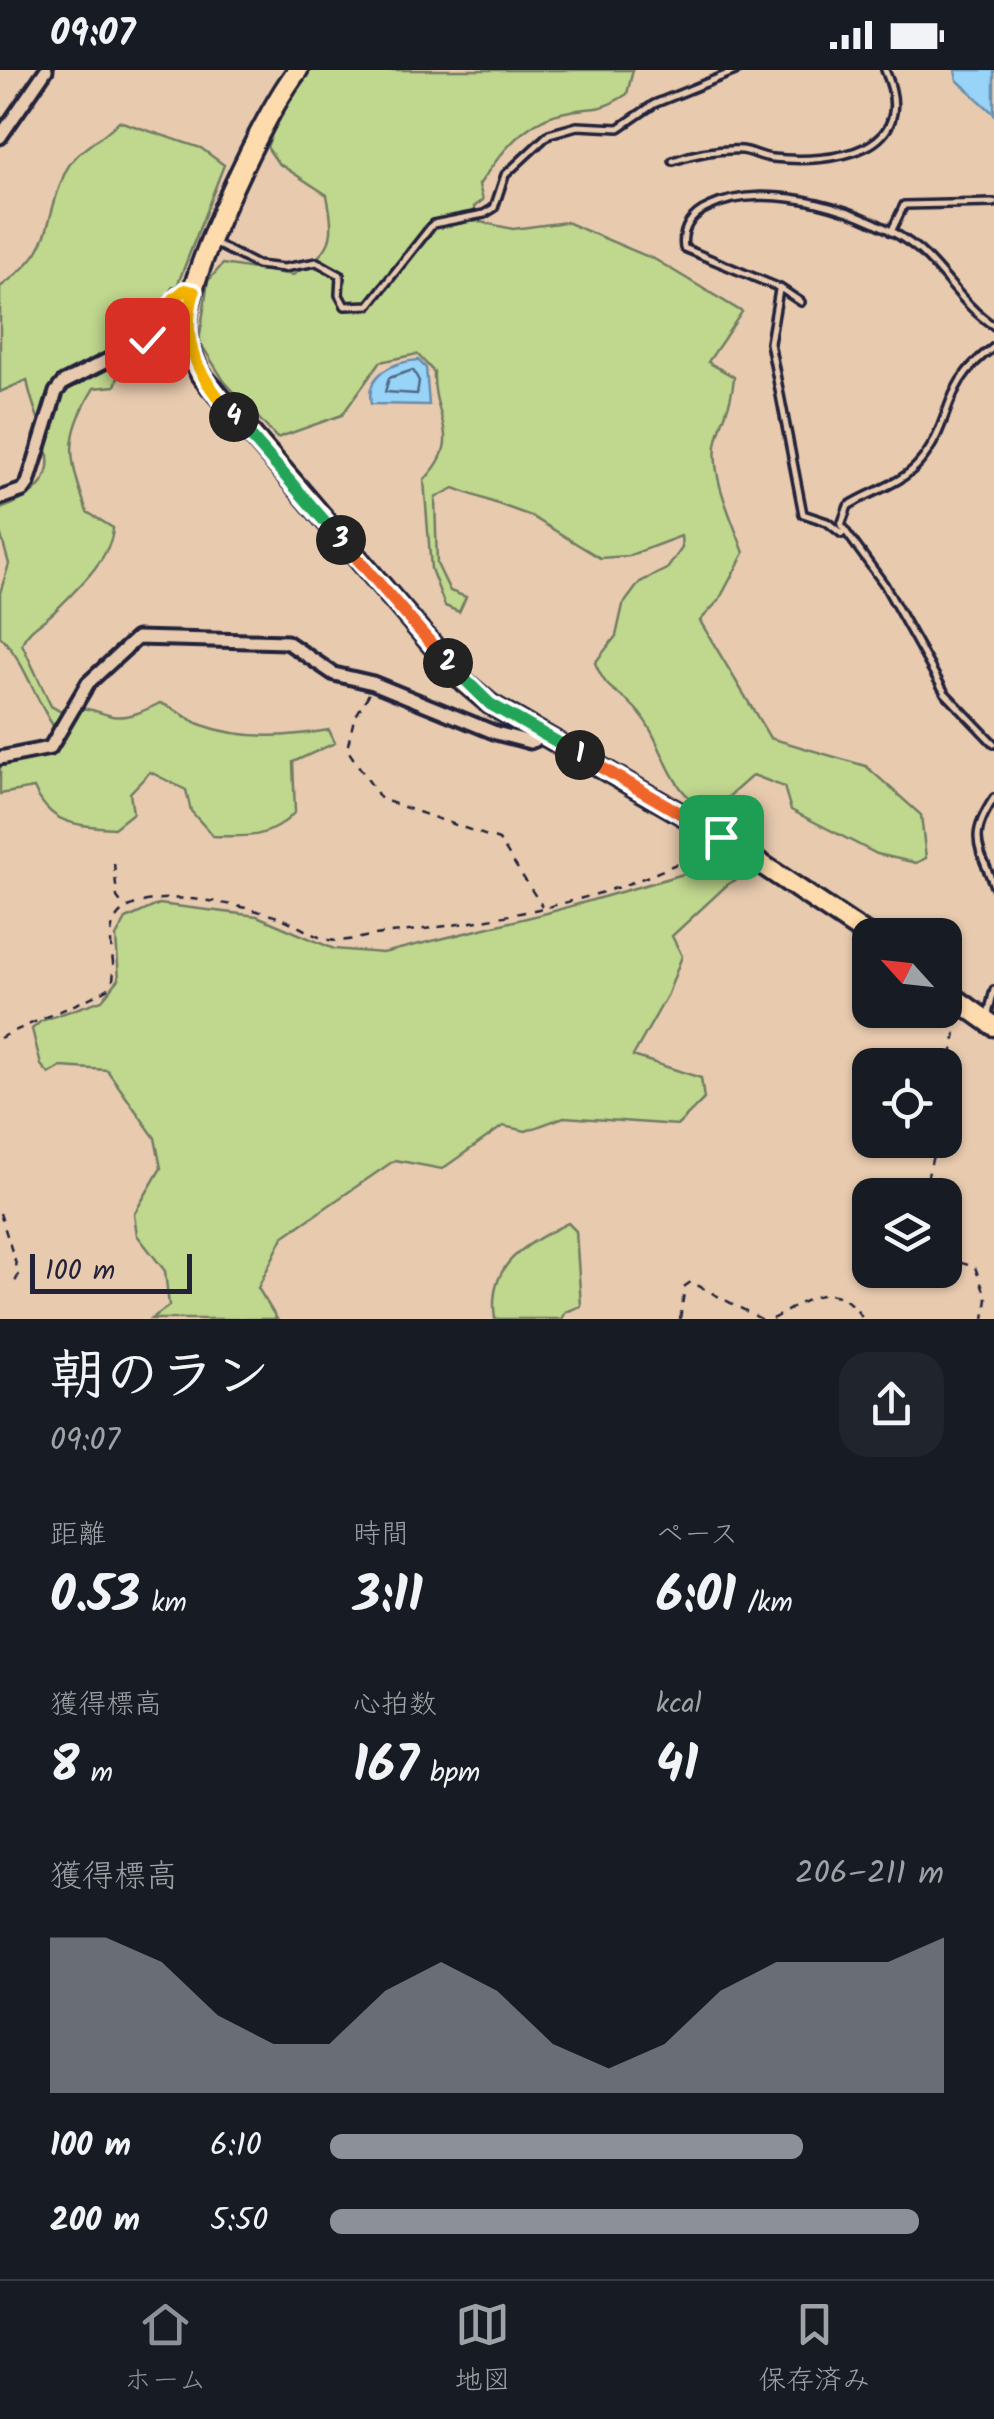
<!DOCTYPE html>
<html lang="ja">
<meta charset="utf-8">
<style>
body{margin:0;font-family:Kalam,"Klee One",sans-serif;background:#20242c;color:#f1f3f6;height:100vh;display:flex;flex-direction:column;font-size:38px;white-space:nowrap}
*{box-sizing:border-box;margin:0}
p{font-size:32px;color:#9ea1a6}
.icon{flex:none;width:55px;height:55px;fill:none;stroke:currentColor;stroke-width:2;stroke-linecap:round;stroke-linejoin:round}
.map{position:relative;height:1249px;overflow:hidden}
.panel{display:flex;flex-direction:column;background:#171b24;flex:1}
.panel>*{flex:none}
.needle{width:65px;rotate:297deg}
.tools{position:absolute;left:852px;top:848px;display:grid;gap:20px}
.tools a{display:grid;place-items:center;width:110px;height:110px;border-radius:20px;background:#171b24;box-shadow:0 2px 8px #0004;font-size:50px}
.scale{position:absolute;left:30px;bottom:25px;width:162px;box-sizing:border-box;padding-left:10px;border:5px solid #22223b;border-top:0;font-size:28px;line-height:35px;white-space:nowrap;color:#22223b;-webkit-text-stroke:8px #e8cbaf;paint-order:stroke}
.pin{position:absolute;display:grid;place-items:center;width:85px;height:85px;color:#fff;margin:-42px;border-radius:20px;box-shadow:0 5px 15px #0006}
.km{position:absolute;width:50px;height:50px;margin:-25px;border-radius:50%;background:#222;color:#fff;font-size:28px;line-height:50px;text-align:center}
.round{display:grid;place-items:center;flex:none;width:105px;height:105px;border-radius:30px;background:#20242c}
.head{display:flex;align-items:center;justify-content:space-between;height:170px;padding:0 50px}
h1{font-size:55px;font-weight:600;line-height:75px}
.figures{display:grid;grid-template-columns:repeat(3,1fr);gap:15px;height:170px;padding:10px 50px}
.figures div{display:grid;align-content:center}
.figures b{font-size:50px;font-weight:600}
.figures small{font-size:28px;font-weight:400}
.figures p{font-size:28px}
.chart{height:280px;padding:20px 50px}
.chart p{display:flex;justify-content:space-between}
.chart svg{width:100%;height:180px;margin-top:10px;fill:#8c9099;opacity:.7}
ul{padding:0 50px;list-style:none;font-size:32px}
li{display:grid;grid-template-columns:160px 120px 1fr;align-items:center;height:75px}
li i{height:25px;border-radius:12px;background:#8c9099}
.status{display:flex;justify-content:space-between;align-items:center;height:70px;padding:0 50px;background:#171b24;direction:ltr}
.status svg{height:28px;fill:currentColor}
.menu{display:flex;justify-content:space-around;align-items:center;height:140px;border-top:2px solid #363941;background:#171b24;font-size:28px;color:#9ea1a6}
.menu a{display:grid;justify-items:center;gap:5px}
.menu .on{color:#8c9099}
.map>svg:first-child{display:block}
.green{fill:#c0d78e;stroke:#717c64;stroke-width:2.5}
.water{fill:#98d4f8;stroke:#698dac;stroke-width:2.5}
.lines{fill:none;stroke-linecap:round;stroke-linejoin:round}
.shore{stroke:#516987;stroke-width:2.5}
.lane-casing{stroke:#22223b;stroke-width:12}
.street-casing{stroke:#22223b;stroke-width:19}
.primary-casing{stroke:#22223b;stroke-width:25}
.path{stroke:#22223b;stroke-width:2.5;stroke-dasharray:8 8;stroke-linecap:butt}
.lane{stroke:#e8cbaf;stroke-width:5}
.street{stroke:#e8cbaf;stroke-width:11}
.primary{stroke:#fedbac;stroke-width:18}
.split-1-casing{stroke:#fff;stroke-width:20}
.split-2-casing{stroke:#fff;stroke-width:20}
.split-3-casing{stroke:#fff;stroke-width:20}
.split-4-casing{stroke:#fff;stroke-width:20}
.split-5-casing{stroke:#fff;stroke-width:20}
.split-6-casing{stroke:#fff;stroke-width:20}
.split-1{stroke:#f0652b;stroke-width:12}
.split-2{stroke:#22a559;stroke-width:12}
.split-3{stroke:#f0652b;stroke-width:12}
.split-4{stroke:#22a559;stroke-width:12}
.split-5{stroke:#f5b400;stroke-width:12}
.split-6{stroke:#f5b400;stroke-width:12}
</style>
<div class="status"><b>09:07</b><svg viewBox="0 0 49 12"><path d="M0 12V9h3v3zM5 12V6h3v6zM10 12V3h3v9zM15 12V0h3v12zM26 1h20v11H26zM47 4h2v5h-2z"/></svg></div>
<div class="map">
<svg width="994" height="1249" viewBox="0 0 994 1249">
<rect width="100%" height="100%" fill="#e8cbaf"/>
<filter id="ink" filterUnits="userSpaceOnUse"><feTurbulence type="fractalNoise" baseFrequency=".01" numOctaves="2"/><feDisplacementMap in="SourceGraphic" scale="20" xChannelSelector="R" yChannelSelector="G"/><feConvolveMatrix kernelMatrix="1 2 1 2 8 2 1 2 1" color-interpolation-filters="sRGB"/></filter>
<g filter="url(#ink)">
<path class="green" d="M309,0H633L627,24C595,45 593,35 561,43C524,51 498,86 479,115L483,130L474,137L480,152L513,159L566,152L656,190L742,242L708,292L734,307C732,337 719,353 716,376C712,410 733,451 744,483L719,530L700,551L770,668L866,696L921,745L926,788L916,793L877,784L791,740L784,717L753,705L727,728L728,743C666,739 669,674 635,638C615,617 609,625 595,593L616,566L623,535L640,512L667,499L682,478L681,466L628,486L600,488L531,446L454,418L435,428L437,494L450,521L466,527L459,542L445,536L431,499L424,410C466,368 432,349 434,302L417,284L380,292L342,345L277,368L224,311L199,271L208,211L223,194L293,205C333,179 336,172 327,125L278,93L267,77L282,38Z
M119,51L201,78L224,95L177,216L165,226L147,264L129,275L115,316L94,318C63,370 69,387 87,442L113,458C112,487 76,520 55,541C43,553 28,558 22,574L51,636L65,644C86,633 91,641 112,646C128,649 146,640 160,633C176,638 187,650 202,655C244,670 287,667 329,660L335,673L293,692L295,742C271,769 246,767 213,766L191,741L186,720L150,702L130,723L133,743L114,758C77,755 51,756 34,718L0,724V692L34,688L51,680L56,660C34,629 27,594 0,566V523L9,494L0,462V439C83,412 36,364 27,310L0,322V217C56,177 41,160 64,105C75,78 101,71 119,51Z
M720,779L754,800L728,814L672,866L682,886L668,924L633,986L701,1008L704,1029L678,1055L564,1047L526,1061L503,1056L442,1099L395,1090L283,1167L258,1218L277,1249H151L169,1236L165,1201L137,1165L134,1144L161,1098L155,1068L107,1000L61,997L49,1004L41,995L32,959L41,951L102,930L119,909L116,867L126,849L159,834L257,846L334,879L383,883L547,843L687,803Z
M568,1153L576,1161L581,1236L566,1242L562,1249H495C487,1194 523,1176 568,1153Z"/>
<path class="water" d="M955,0H994V44L957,10Z
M418,290L426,298L429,335L371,334C365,304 394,292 418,290Z"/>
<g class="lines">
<path class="shore" d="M413,300L419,311L417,324L385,322L389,308Z"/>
<defs>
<path id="lane" d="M673,91C696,83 718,79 742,80C752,81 761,87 772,88C832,94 922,83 885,0
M891,162L904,135L994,133
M216,174L257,195L284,198L317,192L340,205L339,225L345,236L369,235L433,154L484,144L494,138L505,105L549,64L577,56L619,58L654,34L738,0
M779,220L770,273L803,444L827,452L842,464
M801,232L780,218L684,178C681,159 692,144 709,137C768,109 871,140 919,180C946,204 963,236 994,256
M994,277C939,315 955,350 920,392C902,414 871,421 848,436L841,455L884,514L945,623L994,674
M994,728C968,767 978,775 994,816
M987,948L994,920"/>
<path id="street" d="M0,67L46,0
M0,428L23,420L28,413L56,322L63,313L147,270L178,224L194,222
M0,688L50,678L88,613L137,568L287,572L334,604L373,613L496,663L530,672L547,665"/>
<path id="primary" d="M298,0C264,42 194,193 187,246C185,268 191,286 201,305L464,612L490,634L721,767L870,867
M945,921L994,956"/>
</defs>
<use href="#lane" class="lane-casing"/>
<use href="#street" class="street-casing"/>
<use href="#primary" class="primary-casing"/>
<path class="path" d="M369,624L354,649L347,679L381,729L499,770L542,836
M114,793L117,827L125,838
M0,968C18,958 104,924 110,917C124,897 89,847 139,833C179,821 241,835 281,848C297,854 311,866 329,870C346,873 365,866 382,864C478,854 629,829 709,775
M945,1034L958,948
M923,1125L937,1070
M0,1143L19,1204L14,1214
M945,1188L975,1197L987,1229L984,1249
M680,1249L685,1216L691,1212L761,1249
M772,1249C808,1231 833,1204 863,1249"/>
<use href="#lane" class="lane"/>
<use href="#street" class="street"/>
<use href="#primary" class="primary"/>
</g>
</g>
<g class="lines" filter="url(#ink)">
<defs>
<path id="split-1" d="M580,685L721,767"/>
<path id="split-2" d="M448,593L490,634L580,685"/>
<path id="split-3" d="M341,470L448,593"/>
<path id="split-4" d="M234,347L341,470"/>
<path id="split-5" d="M174,229L185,220L194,222C178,275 200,307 234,347"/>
<path id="split-6" d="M147,270L174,229"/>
</defs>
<use href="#split-1" class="split-1-casing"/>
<use href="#split-2" class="split-2-casing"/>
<use href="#split-3" class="split-3-casing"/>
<use href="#split-4" class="split-4-casing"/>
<use href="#split-5" class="split-5-casing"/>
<use href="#split-6" class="split-6-casing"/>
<use href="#split-1" class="split-1"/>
<use href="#split-2" class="split-2"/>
<use href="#split-3" class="split-3"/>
<use href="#split-4" class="split-4"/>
<use href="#split-5" class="split-5"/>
<use href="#split-6" class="split-6"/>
</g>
</svg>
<div class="tools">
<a><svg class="needle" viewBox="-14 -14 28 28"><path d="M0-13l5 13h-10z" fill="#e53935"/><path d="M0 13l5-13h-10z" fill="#9ea1a6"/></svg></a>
<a><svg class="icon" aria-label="locate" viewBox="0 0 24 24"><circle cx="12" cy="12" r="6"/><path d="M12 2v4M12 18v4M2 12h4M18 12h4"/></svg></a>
<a><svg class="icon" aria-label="layers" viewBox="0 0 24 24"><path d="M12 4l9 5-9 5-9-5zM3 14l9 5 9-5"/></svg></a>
</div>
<div class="scale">100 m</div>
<div class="pin" style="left:721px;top:767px;background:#1e9e55"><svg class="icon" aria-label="arrive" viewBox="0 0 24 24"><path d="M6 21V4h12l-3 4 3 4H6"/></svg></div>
<div class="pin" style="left:147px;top:270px;background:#d93025"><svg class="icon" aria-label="check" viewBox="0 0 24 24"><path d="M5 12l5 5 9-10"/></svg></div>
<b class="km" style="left:580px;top:685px">1</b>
<b class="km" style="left:448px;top:593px">2</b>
<b class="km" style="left:341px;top:470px">3</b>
<b class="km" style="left:234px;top:347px">4</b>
</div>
<section class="panel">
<div class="head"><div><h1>朝のラン</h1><p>09:07</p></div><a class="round"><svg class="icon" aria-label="share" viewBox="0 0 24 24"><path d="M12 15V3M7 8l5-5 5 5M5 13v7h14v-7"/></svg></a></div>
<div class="figures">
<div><p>距離</p><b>0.53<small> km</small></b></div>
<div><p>時間</p><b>3:11</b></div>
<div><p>ペース</p><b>6:01<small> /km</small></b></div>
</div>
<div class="figures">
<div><p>獲得標高</p><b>8<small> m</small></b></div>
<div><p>心拍数</p><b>167<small> bpm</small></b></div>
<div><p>kcal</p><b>41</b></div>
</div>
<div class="chart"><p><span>獲得標高</span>206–211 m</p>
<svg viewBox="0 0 160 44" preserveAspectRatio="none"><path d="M0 44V6L10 6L20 12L30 25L40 32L50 32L60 19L70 12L80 19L90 32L100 38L110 32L120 19L130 12L140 12L150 12L160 6V44z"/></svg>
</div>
<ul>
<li><b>100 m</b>6:10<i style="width:77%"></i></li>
<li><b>200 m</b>5:50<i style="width:96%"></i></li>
</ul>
</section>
<nav class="menu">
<a class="on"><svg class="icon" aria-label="home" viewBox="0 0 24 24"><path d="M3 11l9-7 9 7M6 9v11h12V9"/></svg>ホーム</a>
<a><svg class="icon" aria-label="map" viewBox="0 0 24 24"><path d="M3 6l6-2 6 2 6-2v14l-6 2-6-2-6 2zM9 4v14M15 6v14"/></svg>地図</a>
<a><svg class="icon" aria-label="saved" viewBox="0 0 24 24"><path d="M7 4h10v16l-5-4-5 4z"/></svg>保存済み</a>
</nav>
